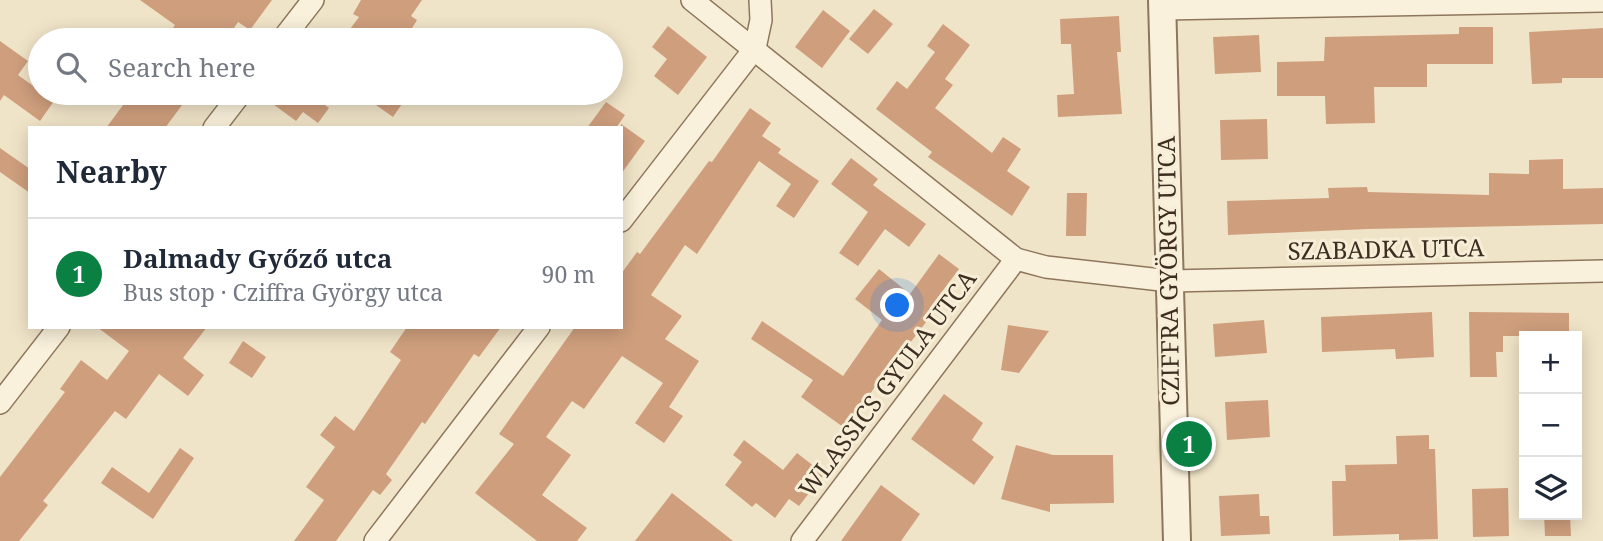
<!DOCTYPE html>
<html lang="en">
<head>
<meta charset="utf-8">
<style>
	:root { --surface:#fff; --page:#f6f6f7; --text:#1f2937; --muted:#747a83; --line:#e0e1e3; --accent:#0b8043 }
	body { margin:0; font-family:"Noto Serif",serif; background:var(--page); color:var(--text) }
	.controls { position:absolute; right:21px; bottom:21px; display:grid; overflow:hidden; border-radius:0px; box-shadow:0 4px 18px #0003 }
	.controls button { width:63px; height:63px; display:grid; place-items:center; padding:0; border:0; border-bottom:2px solid var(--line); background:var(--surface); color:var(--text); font:35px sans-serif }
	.you { position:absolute; left:898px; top:306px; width:24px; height:24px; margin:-18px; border:5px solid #fff; border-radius:50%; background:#1a73e8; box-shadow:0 0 0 10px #1a73e833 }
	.badge { display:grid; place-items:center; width:46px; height:46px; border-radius:50%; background:var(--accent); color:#fff; font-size:23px; font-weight:700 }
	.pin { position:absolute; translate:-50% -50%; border:4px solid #fff; box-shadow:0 2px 7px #0006 }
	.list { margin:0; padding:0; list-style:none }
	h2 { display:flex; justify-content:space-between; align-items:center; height:91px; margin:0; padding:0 28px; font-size:30px }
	h2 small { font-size:23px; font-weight:400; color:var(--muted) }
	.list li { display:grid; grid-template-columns:46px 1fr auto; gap:21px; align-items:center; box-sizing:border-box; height:112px; padding:0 28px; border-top:2px solid var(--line) }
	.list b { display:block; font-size:26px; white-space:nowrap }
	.list p { margin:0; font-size:23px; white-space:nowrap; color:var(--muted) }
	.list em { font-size:23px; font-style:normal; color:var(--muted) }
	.icon { flex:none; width:38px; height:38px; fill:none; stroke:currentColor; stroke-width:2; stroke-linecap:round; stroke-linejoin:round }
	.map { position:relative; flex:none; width:1603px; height:541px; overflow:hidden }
	.search { position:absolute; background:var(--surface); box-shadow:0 4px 18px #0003; left:28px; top:28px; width:595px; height:77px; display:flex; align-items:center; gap:18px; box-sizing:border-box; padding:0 24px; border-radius:38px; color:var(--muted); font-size:26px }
	.panel { position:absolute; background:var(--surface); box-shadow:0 4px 18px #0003; left:28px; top:126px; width:595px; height:203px; border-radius:0px }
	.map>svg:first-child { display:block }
</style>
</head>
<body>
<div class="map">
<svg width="1603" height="541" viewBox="0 0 1603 541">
	<rect width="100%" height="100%" fill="#f0e4c8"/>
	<g fill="#cf9f7d">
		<polygon points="140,0 272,0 250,30 238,22 226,40 164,40 175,25"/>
		<polygon points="361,0 422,0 411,16 417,20 405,40 342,40 359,17 353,14"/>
		<polygon points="874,9 893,24 868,54 849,39"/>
		<polygon points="823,10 850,31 822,68 795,47"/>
		<polygon points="1119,16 1121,52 1117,52 1122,114 1058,117 1057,95 1074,94 1071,44 1061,44 1060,19"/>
		<polygon points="943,24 970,45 945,79 953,85 935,108 992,153 1003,137 1021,149 1007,171 1030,187 1012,216 928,157 932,152 876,109 897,81 907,89 935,52 927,46"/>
		<polygon points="668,26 707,57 678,95 654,76 667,59 652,47"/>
		<polygon points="1459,27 1493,27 1493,64 1427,64 1427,87 1374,87 1375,123 1326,124 1325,96 1277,96 1277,62 1324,61 1325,37 1459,34"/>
		<polygon points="1603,28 1603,78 1562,78 1562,83 1532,84 1529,32"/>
		<polygon points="1259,35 1261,72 1215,74 1213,37"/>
		<polygon points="0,41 28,61 18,75 54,101 40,121 4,95 0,101"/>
		<polygon points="132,93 191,93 165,128 106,128"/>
		<polygon points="258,93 317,93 314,97 329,108 318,123 303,112 296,121"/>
		<polygon points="359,93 394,93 404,101 393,117"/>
		<polygon points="606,102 625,115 616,128 587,128"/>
		<polygon points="750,108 771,123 762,136 781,149 778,153 819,181 794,218 776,206 791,184 759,161 697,254 685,245 651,295 682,316 665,339 699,361 669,407 683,416 664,443 635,423 663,383 622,356 584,409 572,401 546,437 571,455 542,495 587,528 577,541 537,541 475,493 514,444 499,434 575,327 621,327 621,274 637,252 640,254 709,161 712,162"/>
		<polygon points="1267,119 1268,159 1221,160 1220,120"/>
		<polygon points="621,124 645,141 621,174"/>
		<polygon points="0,148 30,169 30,193 0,172"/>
		<polygon points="851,158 878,179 873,185 926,224 909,247 885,229 858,266 839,253 868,212 831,184"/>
		<polygon points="1563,159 1563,189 1603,188 1603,224 1368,229 1228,235 1227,201 1329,198 1328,188 1367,187 1368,192 1489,195 1489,173 1529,174 1529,160"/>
		<polygon points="1067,193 1087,193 1086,236 1066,236"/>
		<polygon points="939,254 959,269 929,309 933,313 910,343 907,340 846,429 801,397 813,380 751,339 762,321 843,376 882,320 855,299 879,269 910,294"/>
		<polygon points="1432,312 1434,357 1396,359 1395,349 1322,352 1321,317"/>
		<polygon points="1469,312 1569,313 1569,336 1503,336 1503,352 1496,352 1497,377 1470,377"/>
		<polygon points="1264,320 1267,353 1215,357 1213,324"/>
		<polygon points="1008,325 1049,331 1019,373 1001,370"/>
		<polygon points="97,327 207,327 183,358 204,375 188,396 159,374 126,419 115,411 43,501 48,505 19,541 0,541 0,477 65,392 60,389 81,360 107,380 129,351"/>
		<polygon points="407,327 501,327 479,357 474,354 425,424 422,422 386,474 392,480 380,495 373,490 336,541 294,541 324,500 306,487 335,447 320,435 335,416 354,431 401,360 390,352"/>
		<polygon points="243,341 266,357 252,378 229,363"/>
		<polygon points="944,394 983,423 972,440 994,457 974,485 911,439"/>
		<polygon points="1268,400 1270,437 1227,440 1225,402"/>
		<polygon points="1429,435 1429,449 1435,449 1438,539 1399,540 1399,534 1333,536 1332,481 1346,481 1345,465 1397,464 1396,436"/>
		<polygon points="744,440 783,470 797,453 824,474 799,506 789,499 775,518 756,503 752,507 725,485 742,462 733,455"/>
		<polygon points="1016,445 1053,455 1113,455 1114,503 1050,504 1050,512 1001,499"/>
		<polygon points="180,448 194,458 153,519 101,483 112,467 149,493"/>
		<polygon points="881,485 920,514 901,541 841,541"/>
		<polygon points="1508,488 1509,536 1473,537 1472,489"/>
		<polygon points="672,493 733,541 635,541"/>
		<polygon points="1259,494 1260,516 1269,516 1270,534 1221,536 1219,496"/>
		<polygon points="1544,515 1570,515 1571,536 1545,536"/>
	</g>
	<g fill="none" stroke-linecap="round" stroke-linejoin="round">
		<defs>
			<g id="minor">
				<polyline points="692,0 1016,259 1046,267 1170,281 1603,271"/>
				<polyline points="1163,9 1603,1"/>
				<polyline points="282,40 313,0"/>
				<polyline points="214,128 241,93"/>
				<polyline points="621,221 755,48 761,20 760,0"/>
				<polyline points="0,403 59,327"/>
				<polyline points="375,541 539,327"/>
				<polyline points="802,541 1016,259"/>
			</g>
			<polyline id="tertiary" points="1162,0 1177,541"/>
		</defs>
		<use href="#minor" stroke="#8d765c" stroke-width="24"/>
		<use href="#tertiary" stroke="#8d765c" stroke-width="30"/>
		<use href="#minor" stroke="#faf1dc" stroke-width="21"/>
		<use href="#tertiary" stroke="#faf1dc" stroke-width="26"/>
	</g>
	<g text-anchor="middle" stroke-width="6" stroke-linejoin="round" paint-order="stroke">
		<g font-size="24" fill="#3d2e20" stroke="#f7eed8">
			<text transform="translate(1386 250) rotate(-1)" y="8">SZABADKA UTCA</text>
			<text transform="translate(1169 271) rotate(-91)" y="8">CZIFFRA GYÖRGY UTCA</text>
			<text transform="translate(888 384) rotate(-53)" y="8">WLASSICS GYULA UTCA</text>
		</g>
	</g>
</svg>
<div class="controls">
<button>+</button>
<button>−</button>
<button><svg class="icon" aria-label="layers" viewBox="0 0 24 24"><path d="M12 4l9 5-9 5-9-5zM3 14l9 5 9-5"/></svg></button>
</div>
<div class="you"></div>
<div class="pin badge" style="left:1189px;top:444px">1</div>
<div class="search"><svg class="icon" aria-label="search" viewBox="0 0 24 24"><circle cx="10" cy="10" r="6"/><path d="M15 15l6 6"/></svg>Search here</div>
<section class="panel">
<h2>Nearby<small></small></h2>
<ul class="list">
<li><span class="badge">1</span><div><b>Dalmady Győző utca</b><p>Bus stop · Cziffra György utca</p></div><em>90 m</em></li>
</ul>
</section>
</div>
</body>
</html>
